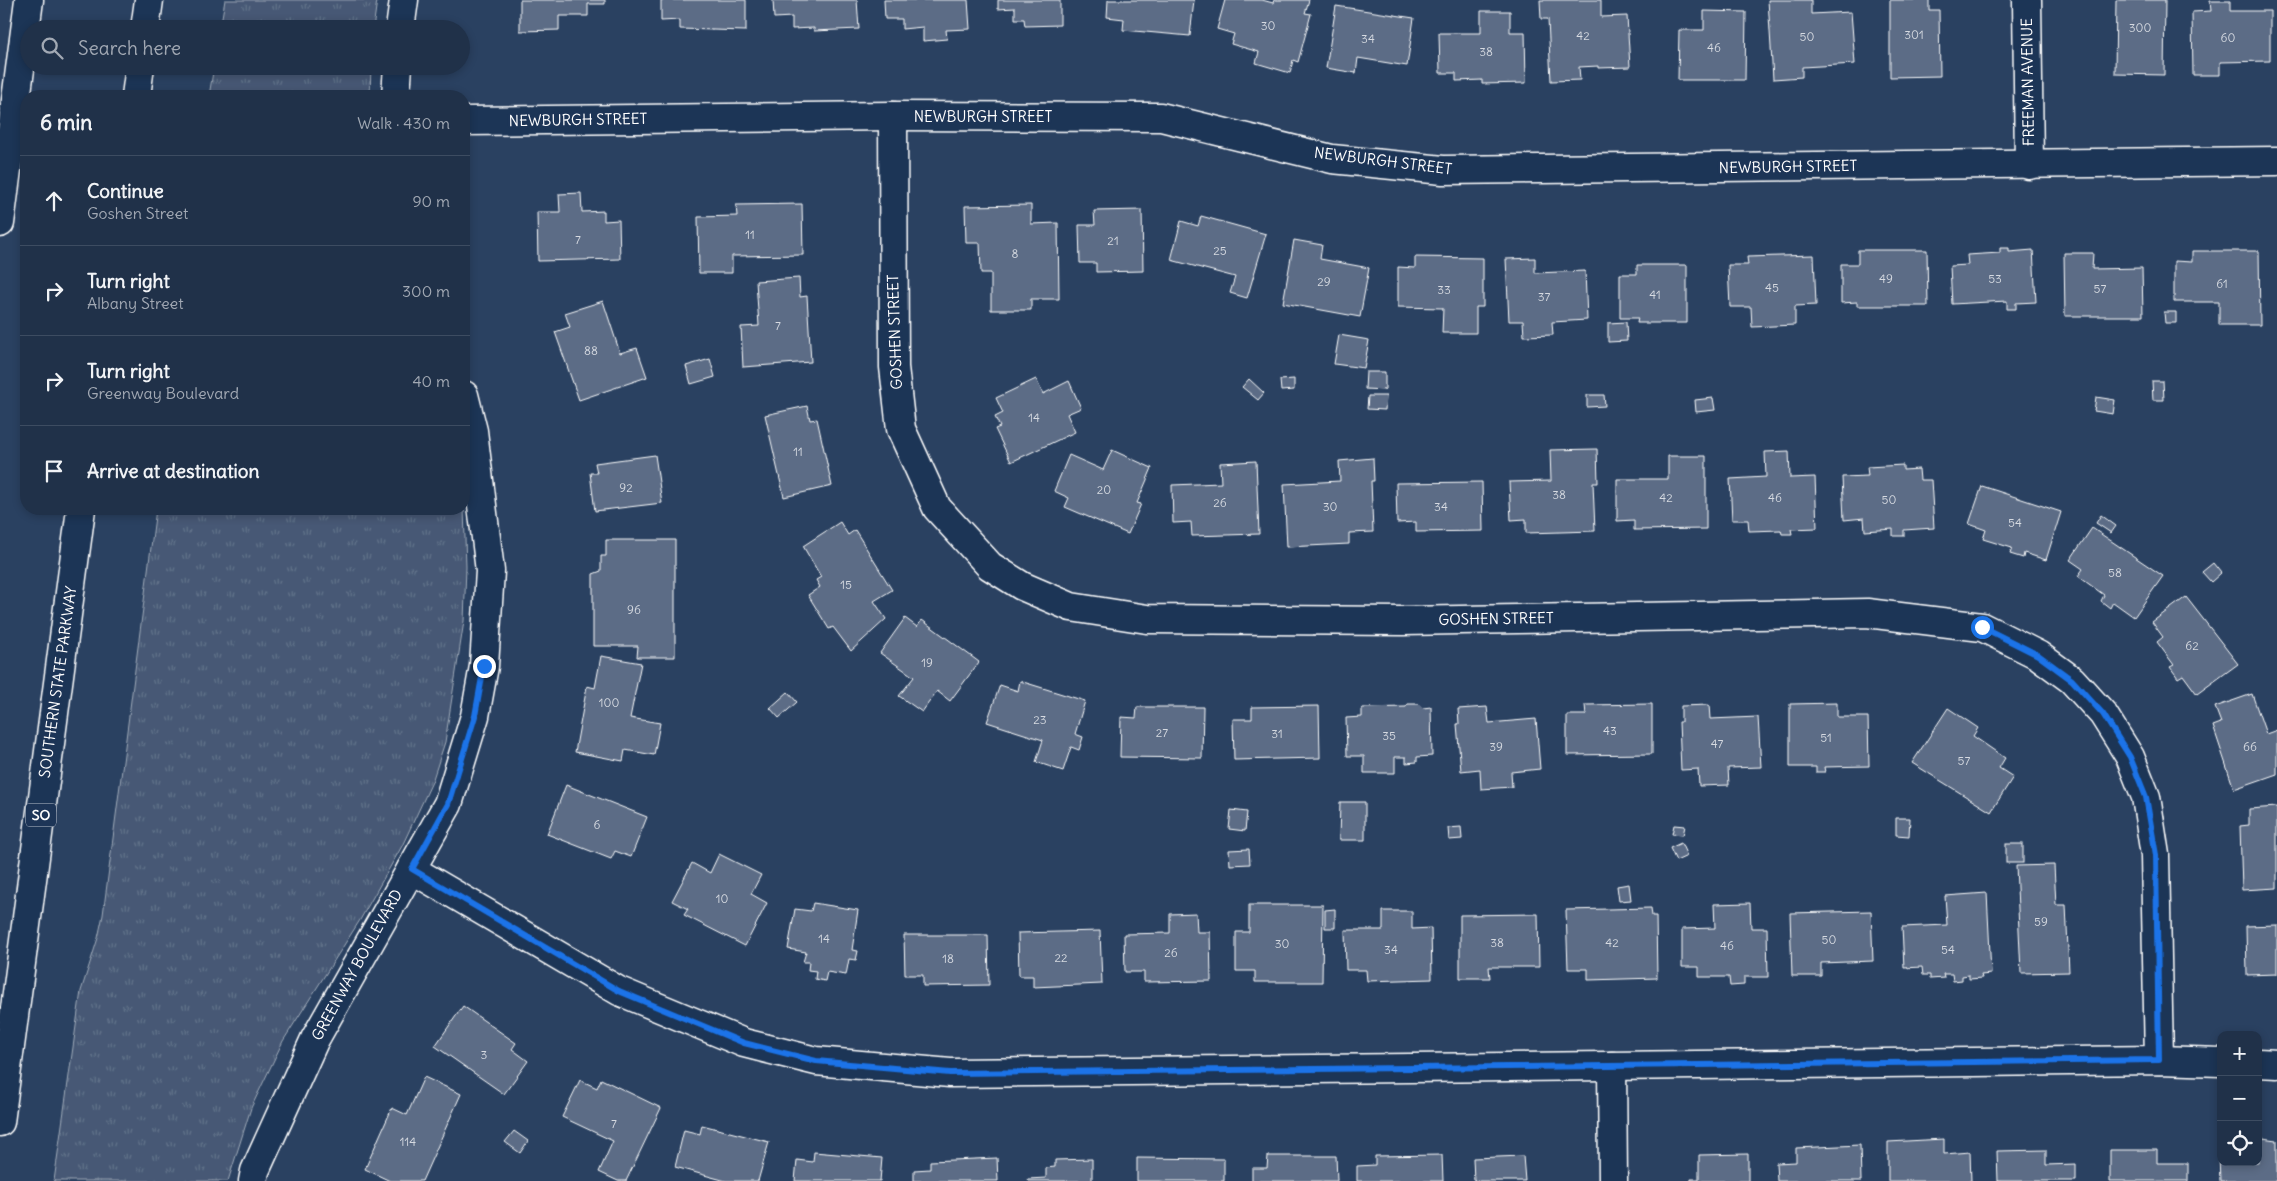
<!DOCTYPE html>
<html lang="en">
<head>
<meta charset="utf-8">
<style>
	:root { --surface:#203149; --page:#283950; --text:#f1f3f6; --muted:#a2a9b4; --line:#3d4c61 }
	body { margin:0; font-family:Delius,sans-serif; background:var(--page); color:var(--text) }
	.controls { position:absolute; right:15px; bottom:15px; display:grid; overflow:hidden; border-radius:10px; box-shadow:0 2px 8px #0003 }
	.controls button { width:45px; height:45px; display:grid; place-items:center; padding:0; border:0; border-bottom:1px solid var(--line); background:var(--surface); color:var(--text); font:25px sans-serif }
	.stop { position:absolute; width:15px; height:15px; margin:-11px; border:4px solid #1a73e8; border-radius:50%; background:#fff }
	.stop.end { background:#1a73e8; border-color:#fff; box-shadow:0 1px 5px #0008 }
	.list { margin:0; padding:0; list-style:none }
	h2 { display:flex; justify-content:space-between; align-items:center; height:65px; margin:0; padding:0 20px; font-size:21px }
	h2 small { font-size:16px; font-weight:400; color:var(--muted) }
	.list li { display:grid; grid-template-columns:32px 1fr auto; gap:15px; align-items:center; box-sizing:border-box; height:90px; padding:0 20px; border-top:1px solid var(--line) }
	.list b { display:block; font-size:19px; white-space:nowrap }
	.list p { margin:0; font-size:16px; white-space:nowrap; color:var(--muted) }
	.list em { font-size:16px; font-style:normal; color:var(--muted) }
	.icon { flex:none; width:28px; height:28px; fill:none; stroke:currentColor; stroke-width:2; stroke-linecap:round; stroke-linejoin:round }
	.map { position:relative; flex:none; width:2277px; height:1181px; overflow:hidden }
	.search { position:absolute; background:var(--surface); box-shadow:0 2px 8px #0003; left:20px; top:20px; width:450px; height:55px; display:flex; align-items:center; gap:12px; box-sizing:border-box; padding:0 18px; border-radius:28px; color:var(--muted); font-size:19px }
	.panel { position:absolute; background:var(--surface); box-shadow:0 2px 8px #0003; left:20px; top:90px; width:450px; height:425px; border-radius:20px }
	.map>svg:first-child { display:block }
</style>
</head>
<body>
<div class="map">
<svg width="2277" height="1181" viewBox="0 0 2277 1181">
	<defs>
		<pattern id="grass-tufts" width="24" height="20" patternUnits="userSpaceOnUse" patternTransform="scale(1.25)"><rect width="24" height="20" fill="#465975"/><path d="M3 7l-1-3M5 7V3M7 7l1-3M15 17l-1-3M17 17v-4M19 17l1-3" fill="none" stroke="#62728a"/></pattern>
	</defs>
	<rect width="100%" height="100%" fill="#2a4161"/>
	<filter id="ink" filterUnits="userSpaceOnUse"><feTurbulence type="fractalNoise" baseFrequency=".02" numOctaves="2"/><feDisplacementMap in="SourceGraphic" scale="10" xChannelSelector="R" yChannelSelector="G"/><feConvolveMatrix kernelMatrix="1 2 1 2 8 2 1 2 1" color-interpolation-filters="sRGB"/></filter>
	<g filter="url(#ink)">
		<g fill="url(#grass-tufts)" stroke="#a2acba">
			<polygon points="225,0 377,0 373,29 220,29"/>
			<polygon points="214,66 371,66 370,96 209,96"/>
			<polygon points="156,509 464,509 466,567 464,621 445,742 432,782 402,846 360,920 283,1041 251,1108 228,1181 54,1181 81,991 98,938 103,915"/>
		</g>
		<g fill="#5b6c86" stroke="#fff">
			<polygon points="520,0 605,0 605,4 588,4 588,16 559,16 559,30 520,31"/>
			<polygon points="661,0 746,0 746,31 680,29 680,20 661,21"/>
			<polygon points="773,0 857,0 859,29 814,31 814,28 792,29 792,17 774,18"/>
			<polygon points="884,0 968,0 970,29 946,30 947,39 923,41 923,27 902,29 902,19 885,19"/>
			<polygon points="998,0 1060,0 1060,25 1025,26 1024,19 1015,19 1015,8 998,9"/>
			<polygon points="1108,0 1194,0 1190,36 1123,30 1124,19 1107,17"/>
			<polygon points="1225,0 1262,0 1273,3 1274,0 1309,0 1305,13 1311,14 1298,62 1293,60 1290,73 1256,63 1259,52 1231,44 1234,34 1217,29"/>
			<polygon points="1540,0 1601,0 1601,17 1627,16 1630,67 1598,68 1598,66 1579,67 1580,80 1551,81 1548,19 1541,19"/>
			<polygon points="1768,0 1811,0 1811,14 1851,12 1855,64 1802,67 1802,77 1773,79"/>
			<polygon points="1890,0 1929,0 1929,10 1939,10 1940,76 1890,77"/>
			<polygon points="2116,0 2165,0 2164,75 2115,74"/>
			<polygon points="2210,1 2230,1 2230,11 2270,11 2270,61 2220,62 2220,75 2193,75 2192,12 2211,11"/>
			<polygon points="1336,6 1414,18 1407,66 1358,58 1356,73 1326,68"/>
			<polygon points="1481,11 1510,11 1510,32 1525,32 1526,83 1482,84 1482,80 1456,81 1456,73 1440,73 1439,33 1481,33"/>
			<polygon points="1704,11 1746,12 1745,80 1678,80 1679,30 1704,30"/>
			<polygon points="581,193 582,212 604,211 604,221 619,220 620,259 538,261 537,212 560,212 559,194"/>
			<polygon points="802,204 803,255 732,256 732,273 699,273 698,217 737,216 736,205"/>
			<polygon points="1031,205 1031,224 1058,223 1059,299 1031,299 1031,310 991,310 991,273 981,273 980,243 966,243 965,206"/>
			<polygon points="1142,210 1143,271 1096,272 1096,263 1080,263 1079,225 1095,225 1094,211"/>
			<polygon points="1201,216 1266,234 1247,298 1230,293 1235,277 1171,260 1181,221 1198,226"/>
			<polygon points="1294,240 1322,245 1320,259 1369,268 1360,317 1283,303"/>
			<polygon points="2000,248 2009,248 2009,252 2033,250 2036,302 2016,303 2016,309 2007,309 2007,301 1952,304 1950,266 1968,265 1967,255 2000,253"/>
			<polygon points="1858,250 1927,250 1928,306 1857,306 1857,302 1841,303 1841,264 1858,264"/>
			<polygon points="2192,251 2259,251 2260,325 2219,325 2219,302 2174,302 2174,261 2192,262"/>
			<polygon points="2064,253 2093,253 2092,269 2142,268 2143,316 2065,316"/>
			<polygon points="1814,255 1816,305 1795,306 1795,325 1752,327 1751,307 1730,307 1728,265 1748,265 1747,257"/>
			<polygon points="1415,257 1483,258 1483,307 1476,307 1476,333 1442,333 1443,308 1398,307 1398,267 1415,268"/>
			<polygon points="1535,258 1535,273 1585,271 1587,320 1552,322 1553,335 1524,336 1523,321 1509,321 1506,259"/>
			<polygon points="1637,265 1687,265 1687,323 1637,323 1638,318 1620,318 1620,274 1637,274"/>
			<polygon points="799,278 800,297 807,296 811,362 743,367 741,327 759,326 756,281"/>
			<polygon points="603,301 620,353 637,348 647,377 579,400 555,332 570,327 565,313"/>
			<polygon points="2164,312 2176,312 2176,323 2165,323"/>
			<polygon points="1626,322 1627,341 1608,342 1608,323"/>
			<polygon points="1339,335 1369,340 1364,368 1334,364"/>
			<polygon points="710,359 715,377 691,384 686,366"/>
			<polygon points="1366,372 1385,372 1385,390 1365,389"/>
			<polygon points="1036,379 1043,394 1069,381 1081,408 1067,414 1075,432 1011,462 995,429 1000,427 995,417 1003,413 996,398"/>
			<polygon points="1249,379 1264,393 1258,400 1242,387"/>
			<polygon points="1294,379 1294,390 1281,391 1280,380"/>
			<polygon points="2152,381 2163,381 2164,400 2153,400"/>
			<polygon points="1587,395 1604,395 1605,406 1587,407"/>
			<polygon points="1368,396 1386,396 1385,410 1367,409"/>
			<polygon points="2096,397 2115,400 2113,414 2094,411"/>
			<polygon points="1713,398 1715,410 1696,412 1695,400"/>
			<polygon points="807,406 810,420 817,419 832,486 784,497 765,415"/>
			<polygon points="1597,449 1598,483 1593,483 1595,531 1526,533 1526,519 1511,520 1509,482 1551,481 1550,450"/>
			<polygon points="1112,450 1152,468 1137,503 1141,504 1128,534 1065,507 1069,498 1054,491 1069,455 1103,470"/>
			<polygon points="1789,451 1790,478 1815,477 1817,528 1791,529 1792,534 1782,534 1781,530 1749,531 1748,520 1732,520 1730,479 1766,477 1765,452"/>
			<polygon points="655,455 662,503 595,511 590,473 597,473 595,463"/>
			<polygon points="1668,456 1706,456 1706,529 1634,530 1634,520 1617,521 1617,479 1668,479"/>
			<polygon points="1373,458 1374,481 1371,481 1373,532 1349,533 1349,544 1287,547 1284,484 1340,481 1339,461"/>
			<polygon points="1256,461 1259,534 1192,536 1191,522 1173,523 1172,485 1221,483 1220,463"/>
			<polygon points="1903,465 1903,470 1919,469 1920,480 1931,480 1934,528 1904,530 1904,536 1893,536 1893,529 1865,531 1864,518 1844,520 1842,477 1868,476 1867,467"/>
			<polygon points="1482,482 1483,531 1416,532 1416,522 1397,523 1396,483"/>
			<polygon points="1982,486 2061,512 2046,560 2024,553 2023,558 2010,554 2012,548 1983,539 1986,530 1969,524"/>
			<polygon points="2101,515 2116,526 2111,533 2096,523"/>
			<polygon points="840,522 848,535 855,530 892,590 874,601 886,619 851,651 833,627 829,629 808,595 820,587 816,580 821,577 803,546"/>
			<polygon points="2092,528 2163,576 2134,617 2113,602 2110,608 2101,601 2104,595 2078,576 2083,569 2070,560"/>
			<polygon points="606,540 675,540 675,657 637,657 638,646 593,646 593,574 601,571 601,556 606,556"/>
			<polygon points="2213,563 2221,573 2211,582 2202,572"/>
			<polygon points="2186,597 2238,664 2197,694 2183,675 2178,678 2170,667 2174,665 2157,642 2163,637 2152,622"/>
			<polygon points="905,618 917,627 922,620 979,662 950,701 937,691 922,712 899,696 914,677 880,653"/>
			<polygon points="601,656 641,663 630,718 660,723 654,755 625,750 623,761 575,752 587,686 595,688"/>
			<polygon points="1020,681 1085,701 1075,734 1083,737 1079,750 1071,747 1063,771 1036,762 1043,740 987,722 1000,685 1018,691"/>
			<polygon points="788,692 797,702 779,718 770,708"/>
			<polygon points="2252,694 2266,734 2277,730 2277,774 2234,789 2213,726 2221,723 2215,707"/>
			<polygon points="1837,703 1837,717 1868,717 1869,766 1824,767 1825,772 1816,772 1816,767 1790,767 1790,704"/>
			<polygon points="1408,704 1419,704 1423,708 1431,707 1432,756 1417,757 1417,762 1406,763 1406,757 1395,757 1395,773 1364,773 1364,756 1347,756 1346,718 1362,717 1362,708 1406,707"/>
			<polygon points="1652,704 1652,754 1567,755 1567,715 1586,715 1585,705"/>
			<polygon points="1709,705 1710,719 1758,717 1761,767 1728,768 1729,785 1699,786 1698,769 1681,770 1679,722 1681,722 1681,706"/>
			<polygon points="1319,706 1320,758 1234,760 1233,719 1252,719 1252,707"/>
			<polygon points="1137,707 1203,707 1202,758 1120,757 1121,717 1136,718"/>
			<polygon points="1487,707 1489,723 1536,719 1540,769 1511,772 1512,787 1481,789 1480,769 1461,771 1457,724 1459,724 1458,709"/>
			<polygon points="1948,708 1978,728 1973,736 2005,758 1999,768 2013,777 1991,812 1912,763"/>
			<polygon points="566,785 647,817 631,857 615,851 611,859 547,834"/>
			<polygon points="1340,802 1365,802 1365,840 1339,840"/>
			<polygon points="2277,807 2277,888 2242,890 2240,826 2249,825 2249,809"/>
			<polygon points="1231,810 1247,812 1245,831 1229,829"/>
			<polygon points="1896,818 1910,818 1909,836 1896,835"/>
			<polygon points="1674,825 1685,826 1683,835 1672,834"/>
			<polygon points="1461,827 1462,839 1449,840 1448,828"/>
			<polygon points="1681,843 1687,856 1676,861 1670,848"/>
			<rect x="2006" y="844" width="17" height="19"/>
			<polygon points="1249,849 1250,864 1230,865 1229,850"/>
			<polygon points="719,854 761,875 751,894 767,903 745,946 684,915 688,909 672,901 692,863 710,873"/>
			<polygon points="2054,865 2056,905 2066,905 2069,972 2021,973 2016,866"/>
			<polygon points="1629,884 1631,900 1619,901 1617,886"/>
			<polygon points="1987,893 1991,974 1981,975 1982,978 1969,979 1969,975 1962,976 1962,980 1953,981 1952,974 1943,974 1944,978 1930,979 1930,975 1923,975 1922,967 1904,968 1902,927 1947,925 1945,896"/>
			<polygon points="813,903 858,910 852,950 858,951 856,960 849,959 846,975 827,972 825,981 815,979 816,971 808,970 809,962 803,962 806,952 788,949 795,909 811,911"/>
			<polygon points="1750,903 1751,928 1767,928 1768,977 1744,977 1744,985 1730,986 1729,977 1699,977 1699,967 1682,967 1682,929 1715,928 1714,904"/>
			<polygon points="1249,905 1323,905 1322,982 1255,982 1255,971 1236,971 1236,932 1249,932"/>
			<polygon points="1651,908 1652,916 1656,916 1657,978 1588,980 1588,969 1568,969 1566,910"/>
			<polygon points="1335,909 1335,928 1325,928 1325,910"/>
			<polygon points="1383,911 1412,911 1412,929 1431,928 1432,979 1367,981 1366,970 1346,970 1345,930 1383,930"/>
			<polygon points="1871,911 1873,961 1821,963 1821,976 1792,976 1790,913"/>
			<polygon points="1196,913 1197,932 1210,932 1211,981 1144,982 1144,972 1125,972 1124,934 1170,933 1170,914"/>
			<polygon points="1538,914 1539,967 1489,967 1490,978 1460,978 1460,915"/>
			<polygon points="2277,925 2277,974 2247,975 2246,926"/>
			<polygon points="1100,931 1102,984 1033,987 1033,976 1019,976 1018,933"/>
			<polygon points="904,935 988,935 989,985 923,986 923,975 905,975"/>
			<polygon points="463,1006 516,1043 512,1049 528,1061 504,1094 435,1046"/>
			<polygon points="424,1077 461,1094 422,1181 390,1181 365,1169 392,1108 407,1115"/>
			<polygon points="601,1079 661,1108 626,1181 618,1181 599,1172 613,1141 562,1117 580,1080 597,1088"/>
			<polygon points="702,1125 769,1142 758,1181 726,1181 675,1167 684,1130 700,1134"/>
			<polygon points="514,1131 528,1141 520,1153 505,1142"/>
			<polygon points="2263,1138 2277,1140 2277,1181 2220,1181 2219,1156 2221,1156 2221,1162 2258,1162 2258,1147 2261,1147"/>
			<polygon points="1944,1139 1944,1154 1970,1152 1971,1181 1888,1181 1888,1142"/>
			<polygon points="1860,1145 1861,1181 1777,1181 1776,1163 1796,1162 1796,1148"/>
			<polygon points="2046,1150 2046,1165 2076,1164 2076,1181 1998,1181 1997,1151"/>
			<polygon points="2110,1150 2157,1150 2157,1163 2188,1163 2188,1181 2110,1181"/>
			<polygon points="814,1152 882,1158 880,1181 795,1181 797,1160 813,1162"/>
			<polygon points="1748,1154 1748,1181 1691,1181 1691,1179 1699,1179 1699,1155"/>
			<polygon points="1442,1155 1443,1181 1357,1181 1357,1166 1375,1165 1375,1156"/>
			<polygon points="1268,1156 1336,1156 1337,1181 1252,1181 1252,1168 1267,1168"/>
			<polygon points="1523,1156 1525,1181 1474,1181 1473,1158"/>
			<polygon points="997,1158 998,1181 914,1181 914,1170 930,1169 930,1161"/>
			<polygon points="1137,1158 1224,1159 1224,1181 1137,1181"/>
			<polygon points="1092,1159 1092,1181 1029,1181 1028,1179 1046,1178 1046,1168 1055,1167 1055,1160"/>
		</g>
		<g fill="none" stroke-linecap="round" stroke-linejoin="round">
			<defs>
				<g id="minor">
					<polyline points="2027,0 2029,165"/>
					<polyline points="400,29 404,0"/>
					<polyline points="396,96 398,66"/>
					<polyline points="893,116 894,367 901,429 937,508 990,566 1022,586 1071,607 1147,619 1403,621 1867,613 1982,627 2038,655 2072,680 2103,714 2130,757 2146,797 2155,855 2159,1060"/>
					<polyline points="464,121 893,116 1161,117 1332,159 1443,170 2277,161"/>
					<polyline points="411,869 619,991 744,1043 816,1061 950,1073 2159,1060 2221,1062"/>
					<polyline points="2258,1063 2277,1064"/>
					<polyline points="1612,1066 1613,1181"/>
					<polyline points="253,1181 255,1171 315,1039 448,804 475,716 484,666 490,571 473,431 464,395"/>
				</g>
				<g id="motorway">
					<polyline points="145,29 149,0"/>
					<polyline points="136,96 140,66"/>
					<polyline points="0,223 29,0"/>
					<polyline points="0,1122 81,509"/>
				</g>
			</defs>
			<use href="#minor" stroke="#fff" stroke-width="31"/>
			<use href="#motorway" stroke="#fff" stroke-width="31"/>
			<use href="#minor" stroke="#1d3557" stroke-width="28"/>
			<use href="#motorway" stroke="#1d3557" stroke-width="28"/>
		</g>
	</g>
	<g fill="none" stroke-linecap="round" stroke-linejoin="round" filter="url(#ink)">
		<polyline stroke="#1a73e8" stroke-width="6" points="484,666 475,716 448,804 412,869 619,991 744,1043 816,1061 950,1073 2159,1060 2156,855 2146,797 2130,757 2103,714 2072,680 2038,655 1982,627"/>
	</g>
	<g text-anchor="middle" stroke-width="4.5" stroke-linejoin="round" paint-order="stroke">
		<g font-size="12" fill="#d6dae1">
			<text x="1268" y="30">30</text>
			<text x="2140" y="32">300</text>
			<text x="1914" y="39">301</text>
			<text x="1583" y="40">42</text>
			<text x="1807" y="41">50</text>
			<text x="2228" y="42">60</text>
			<text x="1368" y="43">34</text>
			<text x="1714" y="52">46</text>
			<text x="1486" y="56">38</text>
			<text x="750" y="239">11</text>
			<text x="578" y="244">7</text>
			<text x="1113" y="245">21</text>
			<text x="1220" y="255">25</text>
			<text x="1015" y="258">8</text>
			<text x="1886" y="283">49</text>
			<text x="1995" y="283">53</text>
			<text x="1324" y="286">29</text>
			<text x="2222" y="288">61</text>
			<text x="1772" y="292">45</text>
			<text x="2100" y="293">57</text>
			<text x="1444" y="294">33</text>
			<text x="1655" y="299">41</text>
			<text x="1544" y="301">37</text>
			<text x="778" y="330">7</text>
			<text x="591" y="355">88</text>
			<text x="1034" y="422">14</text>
			<text x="798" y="456">11</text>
			<text x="626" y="492">92</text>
			<text x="1104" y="494">20</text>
			<text x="1559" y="499">38</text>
			<text x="1666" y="502">42</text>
			<text x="1775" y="502">46</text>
			<text x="1889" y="504">50</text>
			<text x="1220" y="507">26</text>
			<text x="1330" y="511">30</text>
			<text x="1441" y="511">34</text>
			<text x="2015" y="527">54</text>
			<text x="2115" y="577">58</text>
			<text x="846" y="589">15</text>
			<text x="634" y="614">96</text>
			<text x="2192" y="650">62</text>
			<text x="927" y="667">19</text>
			<text x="609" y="707">100</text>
			<text x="1040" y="724">23</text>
			<text x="1610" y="735">43</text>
			<text x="1162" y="737">27</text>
			<text x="1277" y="738">31</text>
			<text x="1389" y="740">35</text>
			<text x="1826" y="742">51</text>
			<text x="1717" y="748">47</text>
			<text x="1496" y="751">39</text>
			<text x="2250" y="751">66</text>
			<text x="1964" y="765">57</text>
			<text x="597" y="829">6</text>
			<text x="722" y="903">10</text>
			<text x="2041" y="926">59</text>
			<text x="824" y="943">14</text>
			<text x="1829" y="944">50</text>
			<text x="1497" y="947">38</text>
			<text x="1612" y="947">42</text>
			<text x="1282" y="948">30</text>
			<text x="1727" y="950">46</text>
			<text x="1391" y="954">34</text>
			<text x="1948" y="954">54</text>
			<text x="1171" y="957">26</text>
			<text x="1061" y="962">22</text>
			<text x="948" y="963">18</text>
			<text x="484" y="1059">3</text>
			<text x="614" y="1128">7</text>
			<text x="408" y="1146">114</text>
		</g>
		<rect fill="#1d3557" stroke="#bbc2cd" stroke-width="1" x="26" y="803.5" width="30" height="23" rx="4"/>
		<g font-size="14" font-weight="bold" fill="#fff">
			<text x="41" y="820">SO</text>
		</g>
		<g font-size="15" fill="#fff" stroke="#1d3557">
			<text transform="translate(2028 82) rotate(-91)" y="5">FREEMAN AVENUE</text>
			<text x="983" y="122">NEWBURGH STREET</text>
			<text transform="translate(578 120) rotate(-1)" y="5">NEWBURGH STREET</text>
			<text transform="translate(1383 161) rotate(7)" y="5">NEWBURGH STREET</text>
			<text transform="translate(1788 167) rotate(-1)" y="5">NEWBURGH STREET</text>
			<text transform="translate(895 332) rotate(-92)" y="5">GOSHEN STREET</text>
			<text transform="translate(1496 619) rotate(-1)" y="5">GOSHEN STREET</text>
			<text transform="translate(58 682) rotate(-82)" y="5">SOUTHERN STATE PARKWAY</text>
			<text transform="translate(357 965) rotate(-61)" y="5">GREENWAY BOULEVARD</text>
		</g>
	</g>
</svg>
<div class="controls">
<button>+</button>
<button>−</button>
<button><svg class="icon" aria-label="locate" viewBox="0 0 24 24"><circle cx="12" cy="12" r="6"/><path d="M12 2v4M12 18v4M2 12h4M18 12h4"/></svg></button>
</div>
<div class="stop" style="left:1982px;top:627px"></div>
<div class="stop end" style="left:484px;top:666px"></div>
<div class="search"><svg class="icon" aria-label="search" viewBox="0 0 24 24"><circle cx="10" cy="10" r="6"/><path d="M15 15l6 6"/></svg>Search here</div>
<section class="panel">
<h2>6 min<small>Walk · 430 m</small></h2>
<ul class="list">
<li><svg class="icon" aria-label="ahead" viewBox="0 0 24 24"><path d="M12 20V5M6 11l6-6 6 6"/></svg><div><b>Continue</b><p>Goshen Street</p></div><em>90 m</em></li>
<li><svg class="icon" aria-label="right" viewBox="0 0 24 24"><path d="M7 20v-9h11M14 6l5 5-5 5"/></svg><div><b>Turn right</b><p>Albany Street</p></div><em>300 m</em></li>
<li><svg class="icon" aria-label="right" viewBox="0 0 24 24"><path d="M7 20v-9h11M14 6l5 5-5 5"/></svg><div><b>Turn right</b><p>Greenway Boulevard</p></div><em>40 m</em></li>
<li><svg class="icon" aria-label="arrive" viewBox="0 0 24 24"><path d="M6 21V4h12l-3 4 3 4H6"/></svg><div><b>Arrive at destination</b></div></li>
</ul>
</section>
</div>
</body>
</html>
